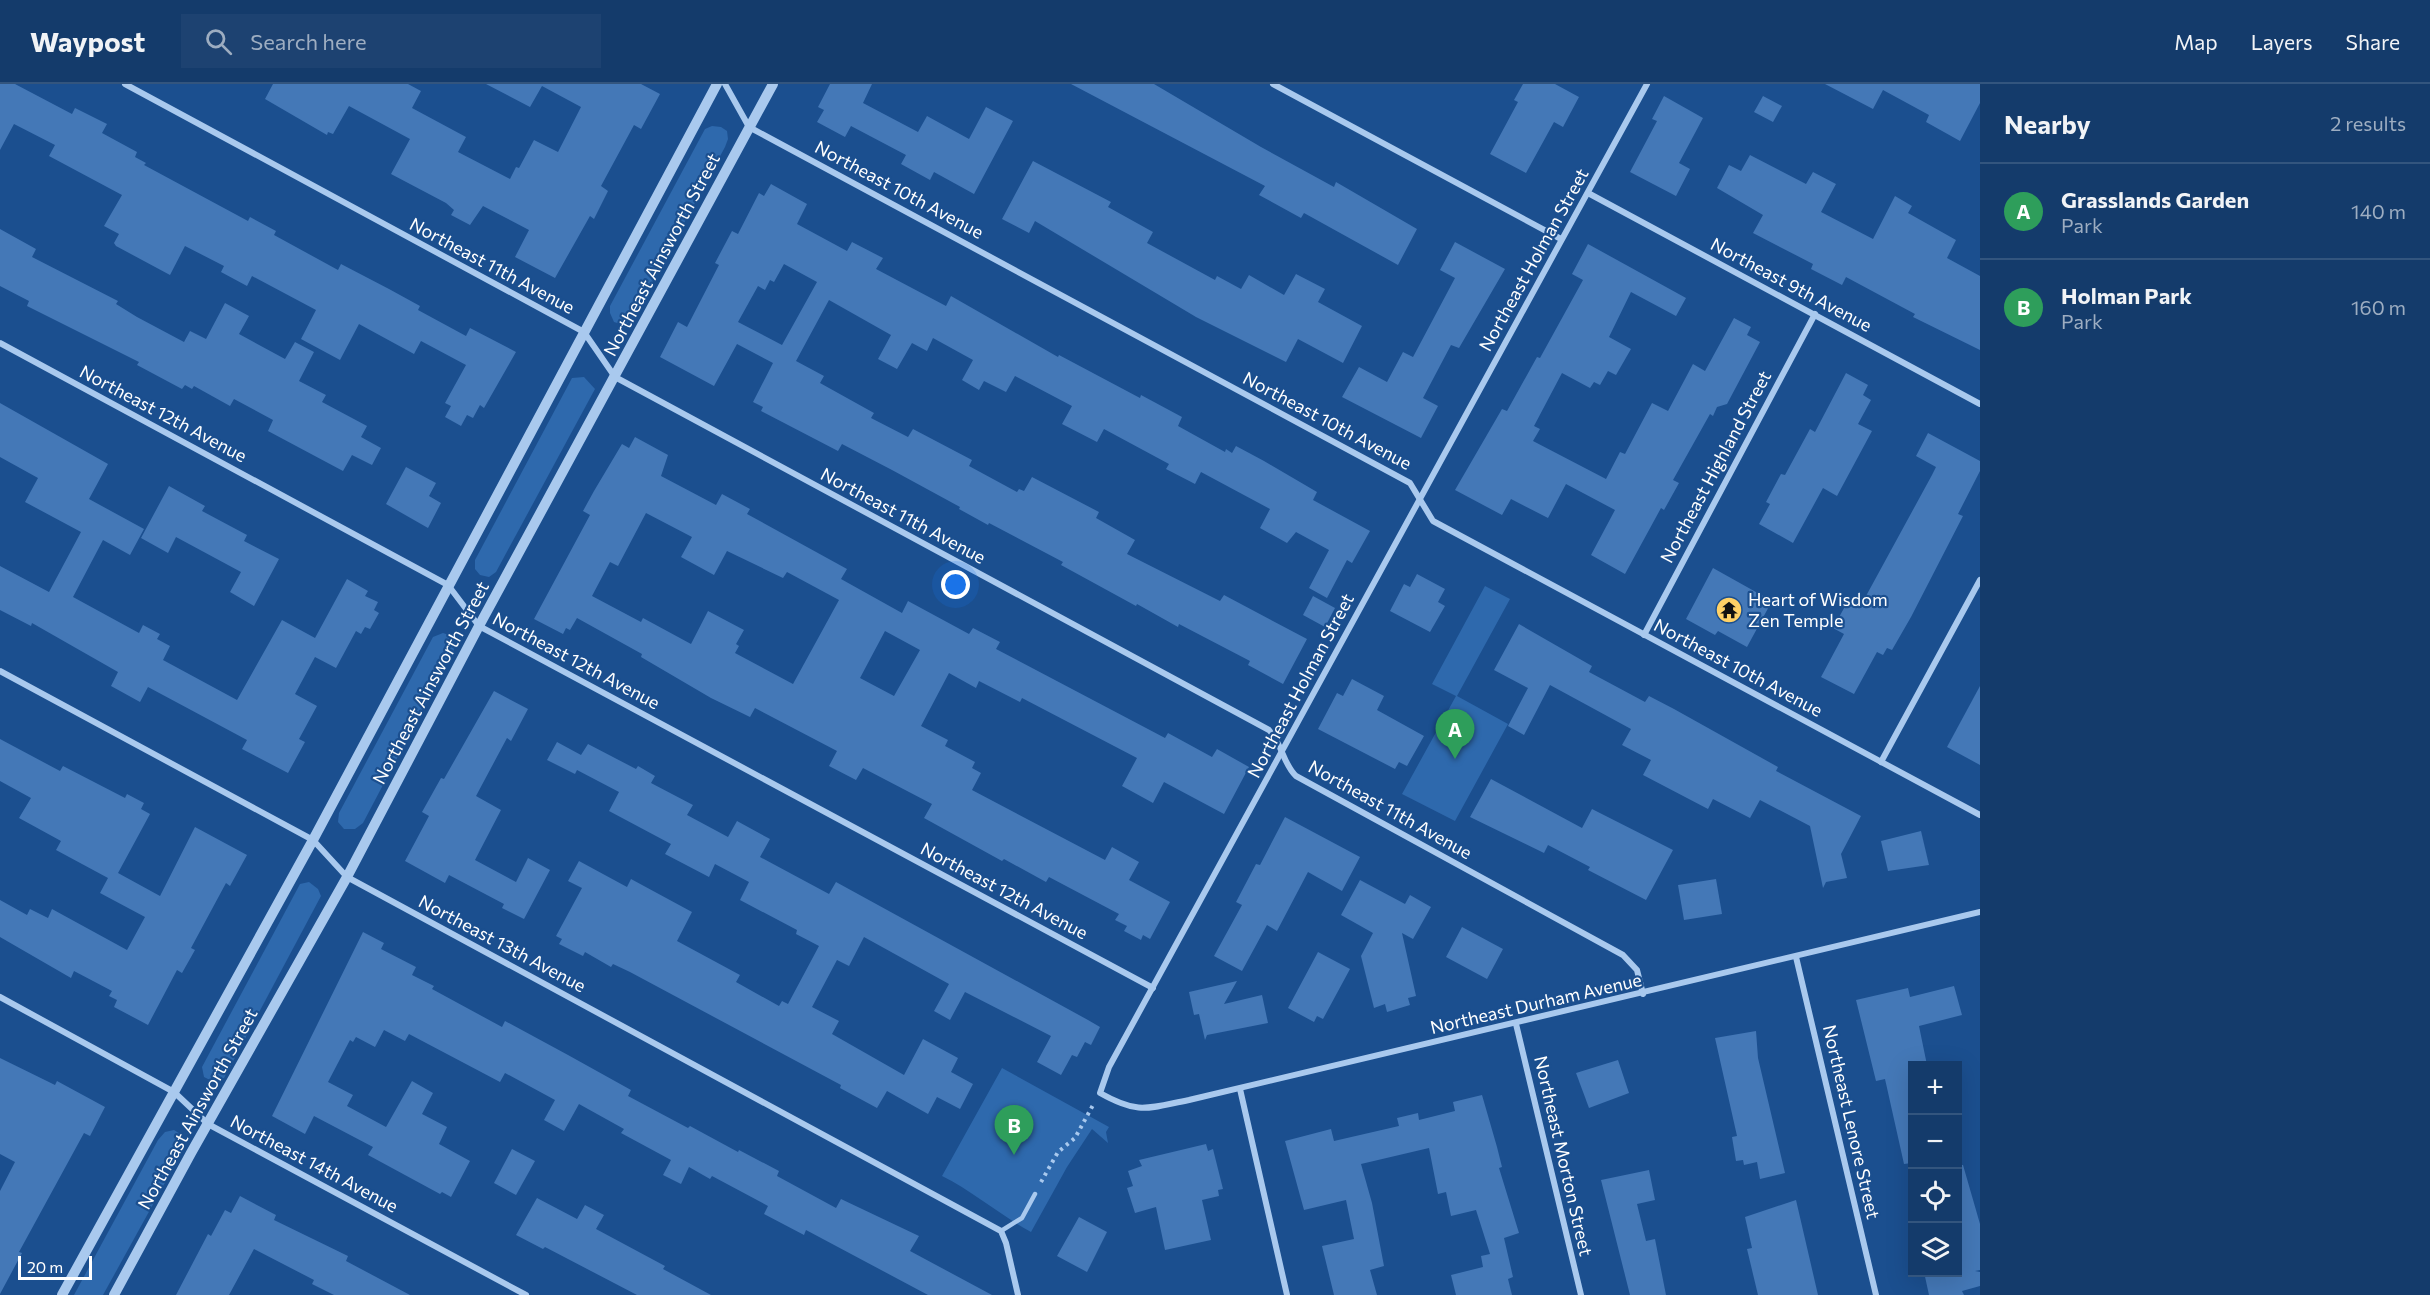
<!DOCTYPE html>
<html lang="en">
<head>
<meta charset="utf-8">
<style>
	:root { --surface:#143b6b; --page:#1d4271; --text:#f1f3f6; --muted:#9dadc1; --line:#33557e; --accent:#e797bd }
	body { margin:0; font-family:Commissioner,sans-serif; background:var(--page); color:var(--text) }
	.controls { position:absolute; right:18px; bottom:18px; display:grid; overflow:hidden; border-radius:0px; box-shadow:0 6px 24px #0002 }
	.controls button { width:54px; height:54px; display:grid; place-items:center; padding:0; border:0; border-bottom:2px solid var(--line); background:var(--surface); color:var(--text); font:30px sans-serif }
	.scale { position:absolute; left:18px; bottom:15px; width:74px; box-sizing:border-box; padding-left:6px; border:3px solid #fff; border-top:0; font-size:16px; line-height:21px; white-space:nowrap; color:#fff; -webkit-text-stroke:4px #1b4f8f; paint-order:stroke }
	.you { position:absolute; left:956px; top:501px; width:21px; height:21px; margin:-15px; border:4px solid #fff; border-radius:50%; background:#1a73e8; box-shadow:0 0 0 9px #1a73e833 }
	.badge { display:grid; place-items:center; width:39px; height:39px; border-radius:50%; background:var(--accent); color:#fff; font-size:20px; font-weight:700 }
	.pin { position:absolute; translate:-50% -50px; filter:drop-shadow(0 2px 3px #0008) }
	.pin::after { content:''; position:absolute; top:32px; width:21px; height:18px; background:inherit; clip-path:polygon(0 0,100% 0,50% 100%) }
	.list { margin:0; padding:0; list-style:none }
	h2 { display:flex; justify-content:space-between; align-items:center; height:78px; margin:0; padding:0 24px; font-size:26px }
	h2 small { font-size:20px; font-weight:400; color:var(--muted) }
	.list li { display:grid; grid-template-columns:39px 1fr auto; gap:18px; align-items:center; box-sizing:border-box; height:96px; padding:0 24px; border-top:2px solid var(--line) }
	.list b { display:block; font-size:22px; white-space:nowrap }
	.list p { margin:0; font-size:20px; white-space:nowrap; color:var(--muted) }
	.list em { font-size:20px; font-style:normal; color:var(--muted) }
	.icon { flex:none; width:33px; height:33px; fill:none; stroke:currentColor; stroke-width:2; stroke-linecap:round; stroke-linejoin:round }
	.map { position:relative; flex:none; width:1980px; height:1211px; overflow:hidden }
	header { display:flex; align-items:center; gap:36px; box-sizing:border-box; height:84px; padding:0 30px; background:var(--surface); border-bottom:2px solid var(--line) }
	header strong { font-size:28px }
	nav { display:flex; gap:33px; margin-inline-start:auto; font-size:21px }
	.search { width:420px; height:54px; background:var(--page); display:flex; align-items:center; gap:15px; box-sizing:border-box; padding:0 21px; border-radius:0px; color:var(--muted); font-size:22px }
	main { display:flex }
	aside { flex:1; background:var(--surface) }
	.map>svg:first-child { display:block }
</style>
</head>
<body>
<header>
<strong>Waypost</strong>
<div class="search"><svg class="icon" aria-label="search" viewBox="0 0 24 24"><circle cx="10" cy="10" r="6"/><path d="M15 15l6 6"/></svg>Search here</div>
<nav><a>Map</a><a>Layers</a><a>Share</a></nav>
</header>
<main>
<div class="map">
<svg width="1980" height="1211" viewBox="0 0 1980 1211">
	<rect width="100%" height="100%" fill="#1b4f8f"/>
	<g fill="#2e69ad">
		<polygon points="712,42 721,43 727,47 728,55 725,63 632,236 624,241 614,238 610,229 610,222 705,45"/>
		<polygon points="584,293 595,305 496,488 489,493 480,491 475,485 475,476 572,294"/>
		<polygon points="1485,502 1510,515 1457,612 1508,640 1455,737 1402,710 1456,612 1432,600"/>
		<polygon points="443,549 452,552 454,566 363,739 355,745 344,745 338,738 339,729 433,553"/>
		<polygon points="309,798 318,805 321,812 224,994 214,998 204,993 202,983 300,800"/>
		<path d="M1002,984L1109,1043L1106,1048L1108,1059L1092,1045L1067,1083L1031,1148C1000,1131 974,1108 942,1092Z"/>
		<polygon points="174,1046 182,1051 183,1066 103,1211 74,1211 158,1056 165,1048"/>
	</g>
	<g fill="#4478b7" fill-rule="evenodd">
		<polygon points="0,0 15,0 72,30 75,24 107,40 102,49 137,68 135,73 146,79 144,81 248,137 250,133 276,147 274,151 338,186 341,180 389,205 420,222 418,226 466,252 470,244 516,268 484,324 480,321 473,334 467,331 461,342 445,333 451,322 445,319 466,281 421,257 414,270 359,240 340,276 301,255 316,226 252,192 247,202 221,188 224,182 185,162 170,191 116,162 114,159 119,150 104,142 122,111 49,72 55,61 14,40 0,66"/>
		<polygon points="273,0 408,0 421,7 412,24 466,53 458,68 510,95 516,83 519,84 534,56 558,68 581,23 542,2 530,23 486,0 641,0 660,10 641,45 634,41 601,102 608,107 594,135 590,132 555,194 515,173 529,146 483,122 470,141 451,131 454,126 446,119 391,90 410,55 349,22 333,50 328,48 327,51 265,15"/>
		<polygon points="830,0 872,0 863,19 918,48 927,32 969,55 986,23 1013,37 974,110 934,88 930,96 901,80 906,71 851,42 845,53 817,38 824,26 818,23"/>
		<polygon points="1071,0 1154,0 1261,63 1334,103 1336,98 1417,145 1398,181 1304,129 1301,134 1259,111 1265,102"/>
		<polygon points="1523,0 1555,0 1579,13 1563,43 1554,38 1526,89 1490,70 1518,18 1514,16"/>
		<polygon points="1825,0 1980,0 1980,19 1960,57 1926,38 1929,31 1883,6 1873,25"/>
		<polygon points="1664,12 1703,34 1679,79 1690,85 1676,112 1630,88 1657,37 1652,35"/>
		<polygon points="1763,12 1782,22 1773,38 1754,28"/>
		<polygon points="1750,71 1806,100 1813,88 1836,100 1821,128 1873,155 1895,112 1912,122 1908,129 1956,156 1947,174 1980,192 1980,266 1913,233 1915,230 1846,193 1842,201 1811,185 1813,180 1753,149 1763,131 1717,104 1729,81 1741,87"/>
		<polygon points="1033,77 1111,118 1108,123 1153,148 1147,159 1215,196 1217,192 1241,205 1249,191 1284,211 1296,190 1325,205 1318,218 1362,242 1343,279 1298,255 1286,278 1196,233 1035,137 1029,149 1002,135"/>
		<path d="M771,100L807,120L797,140L847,167L852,158L883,174L876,185L946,222L951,212L1058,273L1059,271L1140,314L1141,311L1182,333L1178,342L1225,368L1226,365L1232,369L1236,362L1264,377L1317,408L1313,416L1370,447L1352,479L1347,476L1327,514L1309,504L1329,466L1296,448L1287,459L1260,444L1270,425L1201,388L1195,400L1166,385L1169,380L1104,345L1097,358L1062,340L1072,322L1015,292L1006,308L984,297L979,306L962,296L973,276L933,254L927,267L912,259L897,285L878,275L891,251L829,216L796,277L824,292L820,299L874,329L871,334L908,353L913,345L972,376L969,382L1017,408L1019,405L1024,407L1032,393L1099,428L1096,434L1135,456L1127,470L1220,517L1224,511L1307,555L1283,600L1248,581L1250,577L1179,540L1178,543L1137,520L1136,522L1061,481L1063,478L989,439L988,441L959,425L960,423L892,386L842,360L838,367L761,327L763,323L753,318L773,279L737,260L714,302L660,273L678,238L687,243L719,181L715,179L732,147L738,150L759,109L764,112ZM784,180L817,198L782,261L738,238L758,202L765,206L770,196L774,198Z"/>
		<polygon points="0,145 36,165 32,173 118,217 116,220 137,233 184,258 190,247 206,255 225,219 249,232 239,250 285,275 295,258 314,268 299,297 326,311 322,318 367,342 361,353 381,364 372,381 352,371 343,387 268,347 273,336 234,315 230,322 194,302 192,305 185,301 182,305 137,281 139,278 27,222 29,217 0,202"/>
		<polygon points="1455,158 1505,185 1459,264 1451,261 1423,314 1438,322 1421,354 1342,313 1359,283 1387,298 1403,268 1413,273 1455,194 1440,186"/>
		<polygon points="1588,160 1686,214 1676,232 1631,208 1609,253 1631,265 1616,291 1608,287 1600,301 1594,298 1590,304 1562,289 1534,342 1540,345 1533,357 1606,395 1620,368 1625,370 1652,319 1668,327 1693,280 1705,287 1734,234 1751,243 1747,251 1760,258 1727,320 1717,323 1713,332 1710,330 1673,396 1679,399 1664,426 1661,424 1625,490 1591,471 1615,426 1566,400 1548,434 1511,415 1502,431 1455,406 1502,325 1507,327 1537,273 1540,274 1583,196 1572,190"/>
		<polygon points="1846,289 1868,301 1863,311 1871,316 1858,340 1872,347 1837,412 1823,404 1793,459 1759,440 1770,420 1766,418 1781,390 1785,391 1810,345 1815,348"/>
		<polygon points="0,319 108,380 89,415 144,445 130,471 103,456 73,513 139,549 143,541 160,550 157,555 170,562 163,576 237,616 282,536 315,554 347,495 368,507 365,512 378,518 374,526 379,529 370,545 365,543 361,550 356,547 336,584 315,573 295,610 317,622 299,655 305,658 288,689 242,665 247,656 148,603 140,618 111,602 118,588 32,539 31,542 0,526 0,482 49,508 81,448 25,418 38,394 0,373"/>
		<polygon points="1928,349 1980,377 1980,387 1958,430 1963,432 1911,533 1892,566 1887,564 1883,571 1877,568 1854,610 1821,593 1844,550 1833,544 1848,517 1860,523 1932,391 1936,383 1916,372"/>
		<path d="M635,353L668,371L661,392L716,421L722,410L750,425L747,430L847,485L841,495L902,529L908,517L969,550L973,544L1000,558L996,565L1165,654L1168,649L1212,673L1217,665L1249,683L1224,730L1164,698L1153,719L1122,702L1137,674L1022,614L1020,618L979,597L976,604L949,589L921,642L948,656L945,662L975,678L972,684L981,689L972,706L1105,776L1112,763L1139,778L1129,796L1170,818L1150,855L1143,851L1141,856L1124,847L1127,842L1115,836L1119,830L1049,793L1046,798L1004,775L1002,777L924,734L932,720L863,684L856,696L829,682L837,667L755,624L750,633L711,614L641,573L642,570L577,534L570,546L566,544L563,550L534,535L590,431L583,427L594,407L622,360L629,364ZM646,429L692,453L681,473L714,491L727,467L783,494L787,488L839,516L793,600L735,569L739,562L736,560L744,546L708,527L691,560L643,534L641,538L592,512L610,478L618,482ZM885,547L920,566L894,612L860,594Z"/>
		<polygon points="406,383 436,399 429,412 441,419 428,444 386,420"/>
		<polygon points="169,402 205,422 202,427 247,451 244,457 279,475 254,522 230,508 241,488 176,453 168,469 141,454"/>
		<polygon points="1713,484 1772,517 1747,563 1718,547 1715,551 1686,535"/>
		<polygon points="1417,490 1445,505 1438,518 1445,522 1430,548 1390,527 1404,500 1410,503"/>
		<polygon points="1313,512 1335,524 1325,543 1303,531"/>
		<polygon points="1519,540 1592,582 1589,588 1645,618 1649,612 1674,625 1778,683 1776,687 1861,732 1841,770 1847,794 1826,798 1823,804 1810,742 1760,716 1750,734 1713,715 1708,725 1643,691 1651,676 1622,661 1631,645 1550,601 1524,651 1508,642 1528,604 1494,586"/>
		<polygon points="1352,595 1384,612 1377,626 1424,652 1407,682 1399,678 1395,685 1318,645 1337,609 1343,612"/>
		<polygon points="1980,602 1980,681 1947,663"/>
		<polygon points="494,607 528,625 511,657 507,654 476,712 501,726 475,776 516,798 528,774 550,786 524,835 502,824 504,820 449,791 445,799 405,777 429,732 422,728 441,694 444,695"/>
		<polygon points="0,655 60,687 63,682 125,714 127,710 144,719 141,725 150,730 118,789 160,812 195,743 247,771 230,802 226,799 191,864 195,866 182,889 177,886 148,941 114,923 117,916 109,912 112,907 74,887 71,894 0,853 0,816 27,831 30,825 48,834 52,825 127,866 145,833 100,809 108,794 56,766 61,757 19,734 31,714 0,697"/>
		<polygon points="557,658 581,671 588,660 636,685 638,682 655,692 651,699 693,721 687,731 728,753 737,737 770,755 760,773 829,810 836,798 1088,936 1100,943 1091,961 1085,958 1077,973 1072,971 1061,991 1037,978 1051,952 965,908 950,936 934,927 949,900 864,853 849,882 837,876 812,923 839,937 832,950 904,991 923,955 958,974 951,988 973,1000 960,1025 937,1013 928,1030 887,1007 877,1024 840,1004 841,1001 630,888 613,880 611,883 585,868 583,872 559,860 562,855 556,852 582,804 568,797 579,777 627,803 631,795 692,828 677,857 740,891 736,898 779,922 782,917 788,920 819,862 796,850 797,846 740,816 749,798 715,780 709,793 665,770 671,760 609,727 619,708 577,686 575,690 547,676"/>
		<polygon points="1491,695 1582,744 1592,725 1673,766 1646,816 1588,786 1590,783 1548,761 1544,769 1470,733"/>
		<polygon points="1285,733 1360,773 1342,807 1308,788 1277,847 1267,841 1242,887 1214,872 1242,821 1236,818 1256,780 1260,781"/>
		<polygon points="1921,747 1929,781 1888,787 1881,757"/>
		<polygon points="1716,795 1722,830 1684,836 1678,801"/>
		<polygon points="1360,796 1405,820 1410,811 1431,823 1413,855 1402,849 1416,912 1408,914 1410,921 1387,928 1385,920 1374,924 1361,872 1373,849 1341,831"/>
		<polygon points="1462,843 1503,865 1487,895 1446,873"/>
		<polygon points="363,848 384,859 381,865 416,883 412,891 434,902 432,905 502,943 505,937 568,971 631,1006 628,1012 688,1044 690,1042 738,1068 739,1066 779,1087 777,1092 836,1124 841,1115 919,1152 910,1167 992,1211 928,1211 806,1146 804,1151 764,1130 768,1122 712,1092 710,1095 689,1083 681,1100 663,1091 671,1076 621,1049 624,1045 579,1020 564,1047 544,1036 555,1016 505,989 500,998 409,950 405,957 384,946 375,963 356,953 353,958 350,956 328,998 353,1011 347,1022 386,1043 412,997 433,1009 422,1030 447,1043 439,1060 470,1077 451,1113 442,1108 440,1110 368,1071 373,1063 314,1032 305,1050 272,1032"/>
		<polygon points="1318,868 1350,885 1323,935 1317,932 1314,938 1288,924"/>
		<polygon points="1237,897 1224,920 1262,911 1268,939 1207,951 1205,956 1199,930 1194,931 1189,908"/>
		<polygon points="1954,902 1962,931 1919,942 1927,981 1912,981 1912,1079 1904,1080 1885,995 1876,997 1856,916 1908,904 1910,913"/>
		<polygon points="1756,947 1758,974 1785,1089 1760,1095 1757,1078 1744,1081 1743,1076 1736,1077 1732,1053 1737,1052 1715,954"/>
		<polygon points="0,974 55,1001 57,997 105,1023 90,1052 84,1049 19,1168 22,1169 0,1210 0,1107 15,1078 0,1070"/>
		<polygon points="1618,976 1629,1009 1589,1024 1576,989"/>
		<polygon points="1482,1011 1497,1063 1502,1083 1499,1084 1519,1149 1504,1154 1513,1193 1508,1195 1512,1211 1456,1211 1451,1191 1483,1183 1481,1172 1490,1170 1476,1126 1451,1132 1446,1108 1438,1110 1429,1064 1361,1080 1372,1119 1384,1182 1370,1186 1377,1211 1334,1211 1322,1162 1354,1155 1346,1116 1304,1126 1285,1057 1331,1045 1334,1057 1399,1042 1397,1034 1418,1029 1419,1036 1455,1027 1453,1018"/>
		<polygon points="1206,1060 1208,1067 1213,1065 1223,1105 1218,1106 1219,1112 1202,1116 1211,1156 1165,1166 1156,1123 1135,1129 1127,1104 1133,1102 1128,1087 1142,1082 1139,1076"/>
		<polygon points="512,1065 535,1077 516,1111 494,1099"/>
		<polygon points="1958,1081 1963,1081 1980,1140 1980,1186 1975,1187 1980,1188 1980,1202 1962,1207 1964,1211 1929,1211 1924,1188 1958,1188"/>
		<polygon points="1649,1086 1655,1116 1637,1120 1646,1157 1655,1155 1666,1211 1630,1211 1601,1096"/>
		<polygon points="240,1112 276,1131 274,1136 348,1172 346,1177 410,1211 334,1211 312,1200 314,1196 254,1165 229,1211 176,1211 208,1150 211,1152 225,1126 231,1129"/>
		<polygon points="537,1114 577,1135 585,1121 604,1131 596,1145 665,1182 663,1185 711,1211 637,1211 545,1163 543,1165 516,1151"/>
		<polygon points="1796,1116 1818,1211 1758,1211 1747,1165 1752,1164 1745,1133"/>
		<polygon points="1079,1133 1107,1148 1087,1188 1057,1172"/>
	</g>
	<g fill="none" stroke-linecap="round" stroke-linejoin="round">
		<polyline stroke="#a9c9ee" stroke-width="4" stroke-dasharray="3 4.5" stroke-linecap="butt" points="1041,1098 1058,1068 1075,1054 1093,1021"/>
		<polyline stroke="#a9c9ee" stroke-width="4.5" points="1001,1147 1022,1134 1035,1110"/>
		<g stroke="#a9c9ee" stroke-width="6">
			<path d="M125,0L584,248L615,293L1269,646C1282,659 1283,680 1296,692L1623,871L1637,886L1643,910"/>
			<polyline points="725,0 749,43 1410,399 1433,437 1980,731"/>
			<polyline points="1273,0 1561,155"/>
			<path d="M1647,0L1109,983L1100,1009C1139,1031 1148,1024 1189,1016L1980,828"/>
			<polyline points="1588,109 1980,320"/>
			<polyline points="0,259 448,501 479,542 1153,904"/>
			<polyline points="1644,551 1815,230"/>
			<polyline points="0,587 313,756 347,793 1001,1147 1006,1159 1018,1211"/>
			<polyline points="1881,678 1980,496"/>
			<polyline points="1796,873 1876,1211"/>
			<polyline points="0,913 174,1008 208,1040 526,1211"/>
			<polyline points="1516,940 1581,1211"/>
			<polyline points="1240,1005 1287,1211"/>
		</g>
		<g stroke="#a9c9ee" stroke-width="10">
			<polyline points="62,1211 313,756 717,0"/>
			<polyline points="114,1211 191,1069 347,793 479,542 773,0"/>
		</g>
	</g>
	<defs>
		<symbol id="temple-disc" viewBox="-11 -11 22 22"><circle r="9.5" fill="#ffd166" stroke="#1b4f8f"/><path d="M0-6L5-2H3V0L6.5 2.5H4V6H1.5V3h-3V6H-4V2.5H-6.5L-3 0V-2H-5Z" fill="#111"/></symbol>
	</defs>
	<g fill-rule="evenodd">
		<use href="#temple-disc" x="1714" y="511" width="30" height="30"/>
	</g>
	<g text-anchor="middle" stroke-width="4.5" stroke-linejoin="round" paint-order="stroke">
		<g font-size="18" fill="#fff" stroke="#1b4f8f">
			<text transform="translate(899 106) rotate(28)" y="6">Northeast 10th Avenue</text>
			<text transform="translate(662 171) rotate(-62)" y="6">Northeast Ainsworth Street</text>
			<text transform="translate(1534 176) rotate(-61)" y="6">Northeast Holman Street</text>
			<text transform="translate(492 182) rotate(28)" y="6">Northeast 11th Avenue</text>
			<text transform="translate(1791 201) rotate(28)" y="6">Northeast 9th Avenue</text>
			<text transform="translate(163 330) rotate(28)" y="6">Northeast 12th Avenue</text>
			<text transform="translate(1327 337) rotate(28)" y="6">Northeast 10th Avenue</text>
			<text transform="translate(1716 383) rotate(-62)" y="6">Northeast Highland Street</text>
			<text transform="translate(903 432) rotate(28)" y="6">Northeast 11th Avenue</text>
			<text transform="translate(576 577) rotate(28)" y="6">Northeast 12th Avenue</text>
			<text transform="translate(1738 584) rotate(28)" y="6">Northeast 10th Avenue</text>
			<text transform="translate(431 599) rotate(-62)" y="6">Northeast Ainsworth Street</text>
			<text transform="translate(1301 602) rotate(-62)" y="6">Northeast Holman Street</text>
			<text transform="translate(1390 726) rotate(29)" y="6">Northeast 11th Avenue</text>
			<text transform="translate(1004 807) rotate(28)" y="6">Northeast 12th Avenue</text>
			<text transform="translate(502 860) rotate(28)" y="6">Northeast 13th Avenue</text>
			<text transform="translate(1536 920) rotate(-13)" y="6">Northeast Durham Avenue</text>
			<text transform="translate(198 1025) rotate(-61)" y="6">Northeast Ainsworth Street</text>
			<text transform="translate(1851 1038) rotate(77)" y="6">Northeast Lenore Street</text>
			<text transform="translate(1563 1072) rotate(77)" y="6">Northeast Morton Street</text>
			<text transform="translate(314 1080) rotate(28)" y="6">Northeast 14th Avenue</text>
		</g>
		<g font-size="18" fill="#fff" stroke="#1b4f8f" text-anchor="start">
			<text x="1748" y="522">Heart of Wisdom<tspan x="1748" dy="21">Zen Temple</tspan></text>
		</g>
	</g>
</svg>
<div class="controls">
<button>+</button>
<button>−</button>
<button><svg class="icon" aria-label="locate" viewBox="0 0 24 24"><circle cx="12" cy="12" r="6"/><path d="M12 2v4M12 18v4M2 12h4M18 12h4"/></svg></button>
<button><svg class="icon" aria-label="layers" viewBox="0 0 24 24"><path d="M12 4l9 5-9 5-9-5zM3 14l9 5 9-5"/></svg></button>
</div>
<div class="scale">20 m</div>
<div class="you"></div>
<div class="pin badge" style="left:1455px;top:675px;background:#2e9e5b">A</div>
<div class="pin badge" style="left:1014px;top:1071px;background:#2e9e5b">B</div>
</div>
<aside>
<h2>Nearby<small>2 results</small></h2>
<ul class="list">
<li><span class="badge" style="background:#2e9e5b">A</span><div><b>Grasslands Garden</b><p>Park</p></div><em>140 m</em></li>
<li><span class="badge" style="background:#2e9e5b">B</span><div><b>Holman Park</b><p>Park</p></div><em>160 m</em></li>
</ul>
</aside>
</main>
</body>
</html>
